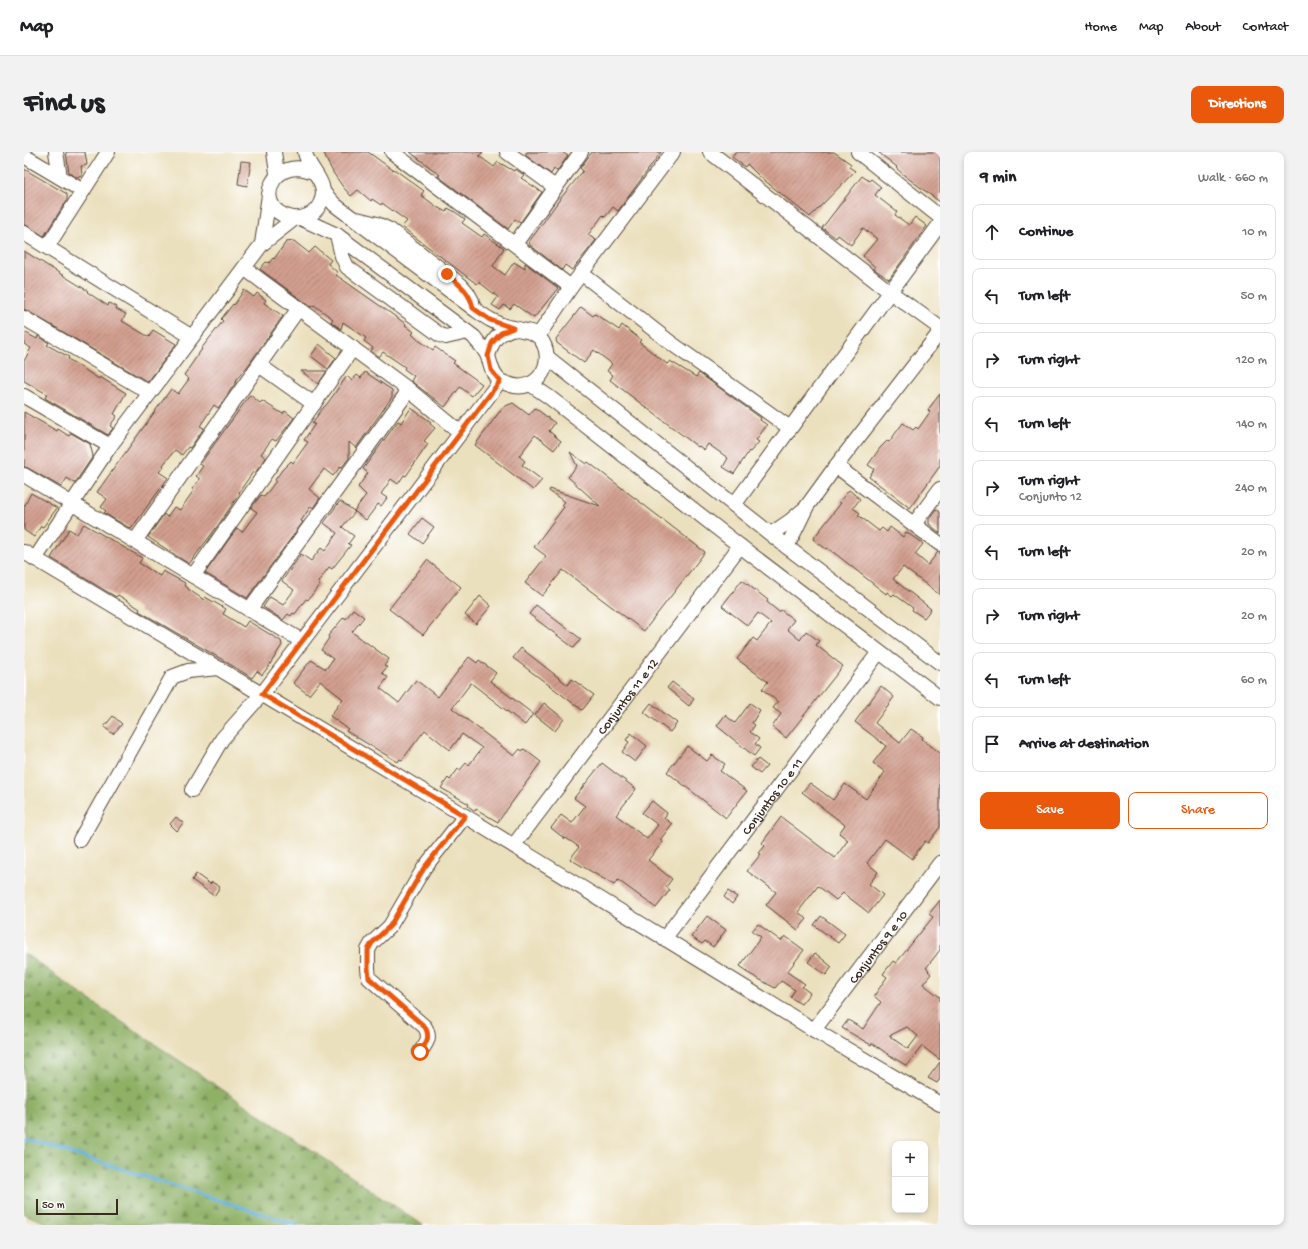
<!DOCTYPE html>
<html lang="en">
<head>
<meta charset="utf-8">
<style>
	:root { --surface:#fff; --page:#f2f2f2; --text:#202124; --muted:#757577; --line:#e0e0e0; --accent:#ea580c }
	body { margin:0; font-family:"Gochi Hand",sans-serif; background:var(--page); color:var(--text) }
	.controls { position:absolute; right:12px; bottom:12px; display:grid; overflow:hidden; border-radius:8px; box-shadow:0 2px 6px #0003 }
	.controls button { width:36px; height:36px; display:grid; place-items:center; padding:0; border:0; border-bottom:1px solid var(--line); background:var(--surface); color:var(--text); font:20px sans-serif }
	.scale { position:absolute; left:12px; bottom:10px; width:82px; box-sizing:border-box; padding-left:4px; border:2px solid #3b2a1e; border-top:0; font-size:11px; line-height:14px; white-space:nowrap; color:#3b2a1e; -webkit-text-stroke:3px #fff; paint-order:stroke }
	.stop { position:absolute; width:12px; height:12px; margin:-9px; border:3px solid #ea580c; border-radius:50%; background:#fff }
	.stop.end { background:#ea580c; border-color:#fff; box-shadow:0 1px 4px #0008 }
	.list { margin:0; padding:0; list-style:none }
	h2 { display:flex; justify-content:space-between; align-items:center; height:52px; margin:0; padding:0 16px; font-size:17px }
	h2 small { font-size:13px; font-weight:400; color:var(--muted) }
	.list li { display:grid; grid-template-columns:26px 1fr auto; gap:12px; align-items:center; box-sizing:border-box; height:56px; margin:0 8px 8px; padding:0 8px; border:1px solid var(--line); border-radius:8px }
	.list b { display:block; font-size:15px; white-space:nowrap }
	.list p { margin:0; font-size:13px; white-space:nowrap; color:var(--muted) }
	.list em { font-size:13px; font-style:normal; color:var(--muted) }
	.actions { display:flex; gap:8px; padding:12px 16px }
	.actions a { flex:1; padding:9px 0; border:1px solid var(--accent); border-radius:8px; text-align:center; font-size:14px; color:var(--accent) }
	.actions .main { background:var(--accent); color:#fff }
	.icon { flex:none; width:22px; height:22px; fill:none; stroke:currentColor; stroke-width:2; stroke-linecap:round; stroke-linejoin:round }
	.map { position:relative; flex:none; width:916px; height:1073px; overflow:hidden; border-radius:8px }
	header { display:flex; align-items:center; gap:24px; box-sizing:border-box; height:56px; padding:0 20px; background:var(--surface); border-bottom:1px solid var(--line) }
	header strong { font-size:19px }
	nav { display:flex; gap:22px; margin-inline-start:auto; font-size:14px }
	.intro { display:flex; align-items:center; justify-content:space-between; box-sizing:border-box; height:96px; padding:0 24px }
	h1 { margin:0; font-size:28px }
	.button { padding:10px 18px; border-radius:8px; background:var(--accent); color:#fff; font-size:14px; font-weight:700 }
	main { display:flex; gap:24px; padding:0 24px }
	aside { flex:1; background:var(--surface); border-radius:8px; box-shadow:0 2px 6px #0003 }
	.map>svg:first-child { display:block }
</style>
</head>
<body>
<header>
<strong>Map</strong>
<nav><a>Home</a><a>Map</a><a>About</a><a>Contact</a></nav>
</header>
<div class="intro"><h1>Find us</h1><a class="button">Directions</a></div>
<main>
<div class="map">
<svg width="916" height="1073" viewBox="0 0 916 1073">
	<defs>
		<pattern id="forest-firs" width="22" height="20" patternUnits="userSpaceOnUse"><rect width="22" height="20" fill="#8fb166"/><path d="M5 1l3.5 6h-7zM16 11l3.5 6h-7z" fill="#769053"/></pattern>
		<pattern id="building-hatch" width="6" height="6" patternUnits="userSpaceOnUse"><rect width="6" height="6" fill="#d29f8f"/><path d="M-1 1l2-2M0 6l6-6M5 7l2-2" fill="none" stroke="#ac8274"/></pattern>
	</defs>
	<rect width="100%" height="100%" fill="#fff"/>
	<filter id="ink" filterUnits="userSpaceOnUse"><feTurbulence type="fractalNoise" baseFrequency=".025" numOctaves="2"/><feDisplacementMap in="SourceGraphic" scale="8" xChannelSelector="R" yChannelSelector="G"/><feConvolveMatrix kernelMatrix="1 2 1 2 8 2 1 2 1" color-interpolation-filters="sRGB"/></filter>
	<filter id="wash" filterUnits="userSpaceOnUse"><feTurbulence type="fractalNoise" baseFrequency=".012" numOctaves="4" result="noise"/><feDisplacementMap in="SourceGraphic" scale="16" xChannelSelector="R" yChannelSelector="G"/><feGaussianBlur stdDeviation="0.9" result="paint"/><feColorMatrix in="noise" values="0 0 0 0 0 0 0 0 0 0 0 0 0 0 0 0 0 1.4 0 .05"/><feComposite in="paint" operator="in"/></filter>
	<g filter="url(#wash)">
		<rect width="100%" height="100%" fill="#ebe0bd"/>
		<polygon fill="url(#forest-firs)" stroke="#656e42" points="0,801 67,849 399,1073 28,1073 0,1062"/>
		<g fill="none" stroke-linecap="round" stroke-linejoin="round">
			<polyline stroke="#5caed7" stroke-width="3.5" points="0,986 273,1073"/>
		</g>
		<g id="blocks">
			<g fill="url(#building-hatch)" fill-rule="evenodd">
				<polygon points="42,0 61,0 63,13 57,14 58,24 52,25 45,21"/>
				<polygon points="300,0 344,0 369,18 370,17 400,39 397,43 413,55 422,60 424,56 431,60 441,67 438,71 458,85 460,82 480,96 469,114 481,123 490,110 501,117 501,111 534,136 510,166 490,152 486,157 480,153 476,158 468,153 474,145 455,130 453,132 442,124 378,75 383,69 358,51 357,53 348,47 347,49 334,38 327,44 319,35 310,22 303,9"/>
				<polygon points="386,0 459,0 455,4 470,15 474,10 490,19 491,17 500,23 497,26 518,40 496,71 491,67 484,77 414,24 416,23"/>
				<polygon points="503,0 538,0 544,4 533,19 530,17 527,22 501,3"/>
				<polygon points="568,0 637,0 594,59 589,55 581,65 579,63 564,83 572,88 553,112 548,118 541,113 538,118 506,93 505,90 536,47 559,19 556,16"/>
				<polygon points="711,0 810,0 827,12 825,15 831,19 786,65 735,24 723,12 721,15 708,5"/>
				<polygon points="854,0 916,0 916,50 881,24 872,16 873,15"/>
				<polygon points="217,9 227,10 223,34 214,32"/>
				<polygon points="0,17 43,42 43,48 20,84 4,74 0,73"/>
				<polygon points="838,24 845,29 847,27 857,35 851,43 873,60 871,63 885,73 891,65 903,74 865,127 850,117 851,115 839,104 853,87 839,76 827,93 814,83 812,86 798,76"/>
				<polygon points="270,89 285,101 291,95 307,108 304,112 313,120 312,123 382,172 381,173 390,180 388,182 393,187 409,198 411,195 431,209 429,211 458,232 448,244 436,235 421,255 387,229 390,224 380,217 381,215 359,200 355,205 347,199 349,196 340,189 342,186 319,170 317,177 307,170 309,167 290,153 287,155 236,117 242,110 245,111 249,106 250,107 262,90"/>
				<polygon points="0,99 64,139 63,140 84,154 85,151 93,155 92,157 102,162 98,169 125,185 129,178 152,192 124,230 0,157"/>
				<polygon points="220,138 230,145 233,141 242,148 240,151 259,164 223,215 211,229 212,230 197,252 194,256 190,253 176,274 180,276 166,296 164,295 158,303 151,298 139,313 140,314 135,320 144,326 107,377 80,361 82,359 77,355 83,347 73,340 147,237 154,242 165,227 160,223 178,197 177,197 199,169 197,167 209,152 210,153"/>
				<polygon points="557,155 569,164 571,162 595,178 598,173 617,188 615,190 643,212 646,209 672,225 675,221 737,266 736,268 743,273 732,288 735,290 726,300 725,299 710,322 699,315 704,306 684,292 680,298 675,294 674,295 586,228 589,223 583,219 588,212 570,198 560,211 533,191 532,187"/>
				<polygon points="0,180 13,187 14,184 25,191 23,193 45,205 44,207 75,227 76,225 102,241 90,262 93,264 86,274 89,276 84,283 21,246 23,242 0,229 0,209 7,196 0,192"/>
				<polygon points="295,192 312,206 304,217 287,204"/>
				<polygon points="277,219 303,219 294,232"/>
				<polygon points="341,220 368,238 368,245 332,296 325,290 325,306 318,315 317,314 309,324 300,317 285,337 296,346 289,356 287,354 277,369 279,370 223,446 181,421 213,376 218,380 233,360 227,356 237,343 240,345 252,329 251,328 258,318 267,309 269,311 284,290 280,288 291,272 288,271 299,256 303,252 323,224 328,229 333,223 337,226"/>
				<polygon points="916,242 916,314 886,356 845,325 850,317 844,313 856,296 863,289 865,290 879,271 889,278 892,275 894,277 906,260 904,258 906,255"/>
				<polygon points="226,243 236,251 238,249 259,262 261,259 270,266 252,289 248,287 237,302 242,306 231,321 229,320 215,340 216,341 195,372 165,412 124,385 140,362 143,365 150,355 156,358 170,338 168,337 176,327 172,324 179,314 176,312"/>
				<polygon points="489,251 505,263 511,256 531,271 525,279 537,289 530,298 511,283 495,304 501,309 498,313 518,328 509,338 451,293 479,255"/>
				<polygon points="387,256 407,270 406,272 411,276 400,289 404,292 382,324 380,323 374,332 367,327 357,342 363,346 357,354 354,352 342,368 330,359 342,343 334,335 344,321 339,317 374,269 377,271"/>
				<polygon points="0,260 33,279 34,277 45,284 47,281 66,292 69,304 51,331 43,326 37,335 4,316 0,315"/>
				<polygon points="546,300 562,312 564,310 681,400 620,479 539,418 518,444 501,431 522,404 510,395 540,355 538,353 541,350 525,339 526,337 576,354 544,325 553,314"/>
				<polygon points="825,338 836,347 829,356 836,361 834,363 855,379 858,376 863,380 866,375 879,385 882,380 899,392 891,402 904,413 914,400 916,400 916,443 879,415 869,427 907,457 900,466 888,458 889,456 870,442 868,444 863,440 862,442 813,403 803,396 802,397 789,387 817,351 815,350"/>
				<polygon points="7,341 33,356 19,375 17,374 10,385 0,378 0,355"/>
				<polygon points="316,349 331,360 318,375 330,384 324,392 327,393 308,417 305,415 294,430 296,432 284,448 282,447 271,462 269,461 267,464 264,462 259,468 239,455 246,445 259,453 270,438 258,429 277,402 287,409 297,396 301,399 313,381 300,371"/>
				<polygon points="912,357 916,360 916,381 905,372 905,367"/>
				<polygon points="398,366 410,375 398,391 386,382"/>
				<polygon points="60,372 118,406 115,411 136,424 139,419 161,431 160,433 164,436 164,437 180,448 181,445 202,457 199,462 220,475 224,469 257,489 258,493 245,514 238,523 233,519 228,526 199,508 115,459 116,457 94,443 92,445 27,406 45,377 53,382"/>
				<polygon points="403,408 437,435 399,483 365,457"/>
				<polygon points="718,428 744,448 743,450 755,460 757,458 770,468 763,477 776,488 782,479 795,489 792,493 819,514 762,586 748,575 757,562 749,556 754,550 738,537 744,530 713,507 729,486 733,489 747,471 734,461 724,474 698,454"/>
				<polygon points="456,444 467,454 452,472 441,463"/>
				<polygon points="512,453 557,487 550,496 505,462"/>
				<polygon points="329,457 340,465 328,480 365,507 360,514 363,515 358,521 364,525 356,536 375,551 392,528 414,545 445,505 453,511 455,508 472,521 466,529 509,562 501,573 447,531 428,556 490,604 496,597 498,599 500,597 517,610 474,670 452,657 451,659 444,654 445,652 417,636 424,626 426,628 434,617 436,618 442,611 445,613 458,596 438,582 426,598 401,578 378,608 376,607 374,610 322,579 324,577 306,564 319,547 296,529 285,543 269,531 287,508 302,517 309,507 297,498 305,486 304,484 320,465 322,467"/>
				<polygon points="497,496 544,533 548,527 570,543 560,556 558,558 489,506"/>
				<polygon points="648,530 670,547 665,554 643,536"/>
				<polygon points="857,534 870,545 851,571 876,591 887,577 899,585 898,587 916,601 916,675 904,691 901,689 888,707 861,687 843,711 854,720 845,732 859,743 845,761 819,741 812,748 794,734 774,760 783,767 774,778 742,753 752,740 723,719 737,702 735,701 741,694 738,691 757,665 811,706 824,688 815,681 821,673 778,640 786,631 809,648 821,632 842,647 861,620 849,611 862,594 831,570"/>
				<polygon points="520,551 540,567 531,579 511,563"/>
				<polygon points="627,551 653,571 646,580 620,560"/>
				<polygon points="726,551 736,558 728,571 731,573 726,580 735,587 731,592 736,596 730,604 693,574 701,563 711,571"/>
				<polygon points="89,564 98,572 89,582 80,575"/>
				<polygon points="607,581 623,594 611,610 598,600 605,590 602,588"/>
				<polygon points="663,594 683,609 688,603 692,606 701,612 696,619 723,639 702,666 643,620"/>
				<polygon points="734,607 743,614 736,622 727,615"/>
				<polygon points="578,611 612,637 592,663 623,687 634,673 618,661 628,649 643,661 640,666 648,672 636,688 639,690 624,708 648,727 642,735 646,738 632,756 594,728 590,733 546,707 555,695 542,686 541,687 527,676 537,663 548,671 561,654 550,646"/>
				<polygon points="152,665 159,671 153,679 146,672"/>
				<polygon points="172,722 186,732 188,730 196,735 190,744 168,728"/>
				<polygon points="704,739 713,745 708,752 700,745"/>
				<path d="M916,748V798L902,816L905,818L904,819L907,822L899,832L916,845V908L898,894L883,914L865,903L848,891L847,893L818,876L824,868L839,877L857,850L850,844L863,825L859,822L869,809L872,811L909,765L905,762ZM883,875L894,884L884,897L865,884Z"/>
				<polygon points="683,764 702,778 689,795 681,789 678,792 667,785"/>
				<polygon points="797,764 821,782 814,791 790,773"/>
				<polygon points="734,772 757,789 761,784 780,798 763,820 781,832 778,835 786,841 777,852 766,845 771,838 757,829 751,836 722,820 723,819 716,814 737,785 728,779"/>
				<polygon points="791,801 808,815 802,823 784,810"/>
				<polygon points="916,910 916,927 913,931 904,926"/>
			</g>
		</g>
	</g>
	<g filter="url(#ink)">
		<use href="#blocks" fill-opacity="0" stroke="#554536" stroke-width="1"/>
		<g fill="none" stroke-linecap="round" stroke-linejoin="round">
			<defs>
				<g id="minor">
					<polyline points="32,0 36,25"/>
					<polyline points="250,0 253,21"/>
					<path d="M281,0C284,19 307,30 296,52C293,58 288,62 283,64C276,67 271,67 265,65C227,55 249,0 291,21"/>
					<polyline points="368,0 547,135"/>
					<polyline points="483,0 531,35"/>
					<polyline points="686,0 866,140 916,176"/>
					<polyline points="834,0 916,65"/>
					<polyline points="0,4 59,39"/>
					<path d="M276,66L313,83L450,185C454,191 462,198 464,205C468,214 467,221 476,229C478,230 481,231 484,232C513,244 535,208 515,185C508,178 499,179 490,176C482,175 474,172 467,168C461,165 455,160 449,156L311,53L299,40"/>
					<polyline points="333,67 353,72 366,78 423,122 437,133 443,140 448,149 449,156"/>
					<polyline points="0,81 168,185"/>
					<polyline points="313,83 318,104 323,115 416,183 422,185 443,180"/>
					<polyline points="238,92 245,43"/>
					<polyline points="491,92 557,0"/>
					<polyline points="23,95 84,0"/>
					<polyline points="220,116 385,238 437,281"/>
					<polyline points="557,121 647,191 766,276"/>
					<polyline points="0,166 126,241"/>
					<polyline points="514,184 547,135 649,0"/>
					<path d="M464,204C469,187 472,183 489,176"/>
					<polyline points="523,205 763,395 916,511"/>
					<polyline points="235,213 290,252"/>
					<polyline points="506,232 525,245 716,394 916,546"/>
					<polyline points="0,244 86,294"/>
					<polyline points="812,314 916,392"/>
					<polyline points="0,323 278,489"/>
					<polyline points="710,353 916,72"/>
					<polyline points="890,372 916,337"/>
					<polyline points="747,382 766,369 779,358"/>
					<polyline points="111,389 275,156"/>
					<polyline points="763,395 783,354 812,314 916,180"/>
					<polyline points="0,400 441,664 790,878 916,952"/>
					<polyline points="11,407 86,294 238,92 270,67"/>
					<polyline points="169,424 329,196"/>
					<polyline points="225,458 385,238"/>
					<polyline points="168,638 198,587 238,542 476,229"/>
					<polyline points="56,688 148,525 164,519 194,516"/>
					<path id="s1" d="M490,693L716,394"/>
					<path id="s2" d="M640,787L855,500"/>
					<path id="s3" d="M790,878L916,711"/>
					<path d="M396,900C403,890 407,886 401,875L345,826L344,816V798L348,791L366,774L400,716L441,664"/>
				</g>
			</defs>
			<use href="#minor" stroke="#554536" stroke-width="16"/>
			<use href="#minor" stroke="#fff" stroke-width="14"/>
		</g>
	</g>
	<g fill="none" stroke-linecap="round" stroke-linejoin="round" filter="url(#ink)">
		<path stroke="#ea580c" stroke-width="5" d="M396,900C402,891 407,885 401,875L345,826L344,816V798L348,791L366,774L400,716L441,664L238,542L476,229L467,218L464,204L468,191L477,181L489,176L466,168L449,156C446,140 435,132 423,122"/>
	</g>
	<g text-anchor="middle" stroke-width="3" stroke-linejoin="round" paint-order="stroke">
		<g font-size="13" fill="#3b2a1e" stroke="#fff">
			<text dy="5" stroke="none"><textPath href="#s1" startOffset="187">Conjuntos 11 e 12</textPath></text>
			<text dy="5" stroke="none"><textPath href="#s2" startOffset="179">Conjuntos 10 e 11</textPath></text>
			<text dy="5" stroke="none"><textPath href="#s3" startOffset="105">Conjuntos 9 e 10</textPath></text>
		</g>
	</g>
</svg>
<div class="controls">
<button>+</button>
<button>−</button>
</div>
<div class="scale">50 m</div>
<div class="stop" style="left:396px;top:900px"></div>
<div class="stop end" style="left:423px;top:122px"></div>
</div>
<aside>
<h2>9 min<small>Walk · 660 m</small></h2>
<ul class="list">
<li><svg class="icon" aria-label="ahead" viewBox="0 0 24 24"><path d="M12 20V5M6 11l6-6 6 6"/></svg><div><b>Continue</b></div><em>10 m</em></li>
<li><svg class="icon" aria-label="left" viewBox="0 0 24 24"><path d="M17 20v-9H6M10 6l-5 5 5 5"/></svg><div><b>Turn left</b></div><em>50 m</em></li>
<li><svg class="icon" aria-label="right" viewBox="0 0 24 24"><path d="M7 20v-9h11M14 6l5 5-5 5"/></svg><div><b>Turn right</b></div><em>120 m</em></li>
<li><svg class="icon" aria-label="left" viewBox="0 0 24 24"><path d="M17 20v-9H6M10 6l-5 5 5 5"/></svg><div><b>Turn left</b></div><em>140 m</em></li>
<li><svg class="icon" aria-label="right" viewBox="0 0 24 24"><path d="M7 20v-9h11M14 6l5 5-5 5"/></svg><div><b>Turn right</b><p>Conjunto 12</p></div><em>240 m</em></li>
<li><svg class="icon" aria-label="left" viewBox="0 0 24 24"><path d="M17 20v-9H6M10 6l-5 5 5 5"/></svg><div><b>Turn left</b></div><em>20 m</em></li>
<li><svg class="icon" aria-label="right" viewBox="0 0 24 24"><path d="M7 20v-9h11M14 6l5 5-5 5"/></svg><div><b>Turn right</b></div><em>20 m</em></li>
<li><svg class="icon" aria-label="left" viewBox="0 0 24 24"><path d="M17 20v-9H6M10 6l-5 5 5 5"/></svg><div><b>Turn left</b></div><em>60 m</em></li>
<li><svg class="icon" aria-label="arrive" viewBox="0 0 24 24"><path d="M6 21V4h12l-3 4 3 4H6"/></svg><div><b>Arrive at destination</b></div></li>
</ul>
<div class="actions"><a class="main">Save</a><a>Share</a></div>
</aside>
</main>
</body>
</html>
